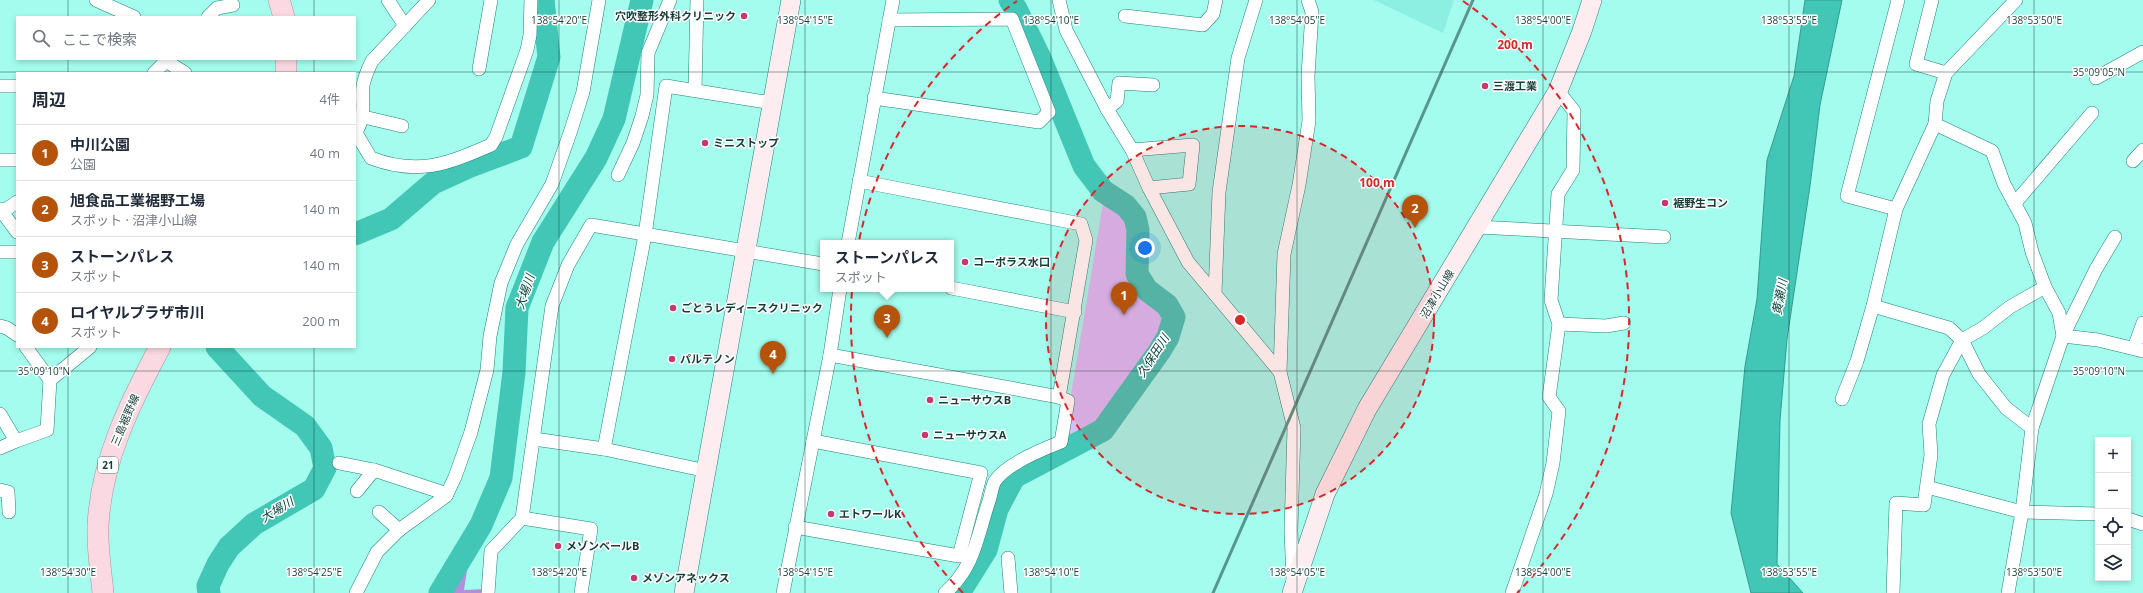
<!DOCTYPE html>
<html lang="ja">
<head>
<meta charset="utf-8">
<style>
	:root { --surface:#fff; --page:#f2f2f3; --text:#1f2937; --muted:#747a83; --line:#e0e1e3; --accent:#b45309 }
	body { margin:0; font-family:"Open Sans","Noto Sans JP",sans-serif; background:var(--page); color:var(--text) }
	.controls { position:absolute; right:12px; bottom:12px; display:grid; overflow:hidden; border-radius:0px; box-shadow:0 2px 6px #0003 }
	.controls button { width:36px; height:36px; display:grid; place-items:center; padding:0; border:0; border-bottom:1px solid var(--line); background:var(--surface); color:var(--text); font:20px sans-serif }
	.you { position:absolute; left:1145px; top:248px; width:14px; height:14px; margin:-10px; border:3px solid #fff; border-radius:50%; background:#1a73e8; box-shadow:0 0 0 6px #1a73e833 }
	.badge { display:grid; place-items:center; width:26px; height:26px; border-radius:50%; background:var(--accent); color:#fff; font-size:13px; font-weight:700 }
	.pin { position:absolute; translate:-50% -33px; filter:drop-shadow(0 1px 2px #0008) }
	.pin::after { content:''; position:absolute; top:21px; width:14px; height:12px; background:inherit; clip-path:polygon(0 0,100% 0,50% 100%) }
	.popup { position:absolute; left:820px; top:240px; width:134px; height:52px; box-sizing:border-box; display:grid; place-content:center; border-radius:0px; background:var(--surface); filter:drop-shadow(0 1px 3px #0005); font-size:13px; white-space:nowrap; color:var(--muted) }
	.popup b { font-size:15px; color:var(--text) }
	.popup::after { content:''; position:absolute; left:50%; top:100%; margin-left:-8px; border:8px solid transparent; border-top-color:var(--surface) }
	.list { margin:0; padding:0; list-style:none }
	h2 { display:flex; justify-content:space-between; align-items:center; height:52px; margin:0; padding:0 16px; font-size:17px }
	h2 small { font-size:13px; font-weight:400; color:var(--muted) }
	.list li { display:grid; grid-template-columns:26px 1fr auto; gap:12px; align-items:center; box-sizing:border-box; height:56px; padding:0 16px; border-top:1px solid var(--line) }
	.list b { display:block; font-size:15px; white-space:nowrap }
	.list p { margin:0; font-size:13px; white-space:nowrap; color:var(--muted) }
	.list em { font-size:13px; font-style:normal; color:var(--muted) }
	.icon { flex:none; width:22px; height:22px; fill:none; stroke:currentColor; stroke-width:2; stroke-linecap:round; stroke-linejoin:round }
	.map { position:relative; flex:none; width:2143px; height:593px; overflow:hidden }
	.search { position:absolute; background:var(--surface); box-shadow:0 2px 6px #0003; left:16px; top:16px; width:340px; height:44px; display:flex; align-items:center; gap:10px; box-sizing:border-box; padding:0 14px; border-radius:0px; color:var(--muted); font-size:15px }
	.panel { position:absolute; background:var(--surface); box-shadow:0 2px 6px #0003; left:16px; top:72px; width:340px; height:276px; border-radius:0px }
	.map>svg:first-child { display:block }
</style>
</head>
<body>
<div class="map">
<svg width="2143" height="593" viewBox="0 0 2143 593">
	<rect width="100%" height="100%" fill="#a3fced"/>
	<polygon fill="#8cefe1" points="1374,0 1454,0 1443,33"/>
	<polygon fill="#d6bffa" points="1104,197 1124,211 1131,228 1129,254 1134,283 1143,297 1163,310 1165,320 1161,333 1097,427 1069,439 1068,431 1074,400 1071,395"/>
	<polygon fill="#b190de" points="470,551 464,590 486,589 485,593 445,593"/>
	<polygon fill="#42c6b5" stroke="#359d8f" points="1805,0 1842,0 1820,105 1810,186 1787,339 1780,420 1777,564 1803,593 1751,593 1731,513 1745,366 1757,299 1767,160 1794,76"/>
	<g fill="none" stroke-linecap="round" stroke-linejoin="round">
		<g stroke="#42c6b5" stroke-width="23">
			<polyline points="355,234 391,219 433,183 468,167 521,147 549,57 543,0"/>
			<polyline points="209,593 208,586 218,564 229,547 254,524 314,489 325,468 321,448 305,426 262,396 217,347"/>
			<polyline points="440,593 481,525 501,478 514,372 517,308 543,242 596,158 614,119 642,0"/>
			<polyline points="959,593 986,550 997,509 1014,477 1103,430 1159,352 1168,337 1174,317 1167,305 1147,290 1137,274 1138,230 1135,217 1126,206 1103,191 1084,166 1040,58 1016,9 1010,0"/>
		</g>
		<defs>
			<g id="street">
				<polyline points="96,0 134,17"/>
				<polyline points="388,0 405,26"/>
				<polyline points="1059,0 1066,30 1107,109 1132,150 1149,188 1188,262 1280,372"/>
				<polyline points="1932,0 1916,64 1946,73"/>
				<polyline points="1125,16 1203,25 1213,14 1216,0"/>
				<polyline points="208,17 217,8 233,5"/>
				<polyline points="166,61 185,73"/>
				<polyline points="479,69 491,0"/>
				<polyline points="154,73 168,59"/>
				<polyline points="2096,78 2143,52"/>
				<polyline points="0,86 17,86"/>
				<polyline points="695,90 697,0"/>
				<polyline points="874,98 1039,122 1049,112 1012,19 889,20"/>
				<polyline points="1107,109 1117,101 1119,83 1153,85"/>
				<polyline points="364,117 402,126"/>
				<polyline points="1935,124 1992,151 2004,184 2025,223 2032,252 2045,287 2059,313 2063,336 2032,428 2022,512 2008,593"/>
				<path d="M356,133L371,158C418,176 447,164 491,145L496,137L527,50L530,35L531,0"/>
				<path d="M355,134C367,114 361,106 363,85C365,76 368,69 372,61L429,0"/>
				<polyline points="1132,150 1193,145 1189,184 1149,188"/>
				<polyline points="0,160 17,160"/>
				<polyline points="2133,161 2143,150"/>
				<polyline points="618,175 633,143 642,116 647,95 648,53 670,0"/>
				<polyline points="2015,203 2092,113"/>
				<polyline points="0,209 17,232"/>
				<polyline points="1896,209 1847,196 1898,0"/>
				<polyline points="2,212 17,202"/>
				<polyline points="1478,227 1664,237"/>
				<polyline points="2115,237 2096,269 2063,336 2098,340 2143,351"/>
				<polyline points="848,243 893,0"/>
				<polyline points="0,252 17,252"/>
				<polyline points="951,288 1075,312"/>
				<polyline points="1215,294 1219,192 1238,58 1256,0"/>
				<polyline points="1873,306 1949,328 1962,340 1979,374 2006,408 2032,428"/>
				<polyline points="1559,324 1606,326 1624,323"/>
				<polyline points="0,326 7,328 17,335"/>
				<polyline points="26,347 50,380"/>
				<polyline points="2134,348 2143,323"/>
				<polyline points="830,355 1059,397 1086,240 1081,224 859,181"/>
				<polyline points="1842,399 1857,361 1873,306 1896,209 1935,124 1937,101 1946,73 2016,0"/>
				<polyline points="0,414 16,441"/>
				<polyline points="534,439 604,449 707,471"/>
				<polyline points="0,448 16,441 47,430 50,380 90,347"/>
				<polyline points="604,449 645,235 666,86 772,103"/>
				<polyline points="339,463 374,470 447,494"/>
				<polyline points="1927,487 2022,512 2098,514"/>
				<polyline points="0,490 8,492 9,512"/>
				<polyline points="357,491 374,470"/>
				<polyline points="379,512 399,530"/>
				<polyline points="522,518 591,529 581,593"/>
				<polyline points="2128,519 2143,524"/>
				<polyline points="795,527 959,556 981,473 813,441"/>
				<polyline points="1008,558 1011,593"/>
				<polyline points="1293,580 1291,530 1294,428 1280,372 1284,254 1299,185 1309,121 1308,76 1312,12 1308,0"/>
				<polyline points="356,593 377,552 399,530 446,496 455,477 471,432 487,370 490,336 501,283 517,244 552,184 571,130 583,92 599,0"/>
				<polyline points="488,593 491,551 522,518 552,306 568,265 591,225 823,264"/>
				<polyline points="783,593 830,355 840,289"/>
				<path d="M945,593C975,567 977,536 989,501C991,495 992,486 995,481C1006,464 1043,449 1061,442L1068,401L1059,397"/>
				<polyline points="1512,593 1546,494 1553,463 1559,411 1549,397 1559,324 1551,300 1558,194 1573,170 1574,111 1558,91"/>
				<polyline points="1893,593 1896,503 1924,505 1931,455 1929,424 1943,375 1962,340 1983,328 2010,307 2045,287"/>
			</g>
			<g id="secondary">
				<polyline points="684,593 791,0"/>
				<polyline points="1292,593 1325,494 1367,409 1558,91 1582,31 1592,0"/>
			</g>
			<g id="primary">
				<polyline points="279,0 284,17"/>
				<polyline points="286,73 286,59"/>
				<path d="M103,593C101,571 97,548 98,526C101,461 130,403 160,347"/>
			</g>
		</defs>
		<use href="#street" stroke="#208276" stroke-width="14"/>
		<use href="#secondary" stroke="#208276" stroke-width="20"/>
		<use href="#primary" stroke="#aa9299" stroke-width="22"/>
		<use href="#street" stroke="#fff" stroke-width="13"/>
		<use href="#secondary" stroke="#fdecf0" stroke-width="19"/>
		<use href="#primary" stroke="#fbd9e2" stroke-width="21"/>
		<polyline stroke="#58968c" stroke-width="3" points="1213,593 1473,0"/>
	</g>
	<path fill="none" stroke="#173c37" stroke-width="1" stroke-opacity="0.45" d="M68,0V17M314,0V17M559,0V593M805,0V593M1051,0V593M1297,0V593M1543,0V593M1789,0V593M2034,0V593M68,59V73M314,59V73M0,72H2143M68,347V593M314,347V593M0,371H2143"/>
	<circle cx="1240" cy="320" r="194" fill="#d62828" fill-opacity=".12"/>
	<g fill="none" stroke="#d62828" stroke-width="2" stroke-dasharray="7 5">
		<circle cx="1240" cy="320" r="194"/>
		<path d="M963 593A389 389 0 0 1 1017 1M1463 1A389 389 0 0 1 1517 593"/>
	</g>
	<g fill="#c5396c" stroke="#fff" stroke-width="1.5">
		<circle cx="744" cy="16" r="4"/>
		<circle cx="1485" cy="86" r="4"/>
		<circle cx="705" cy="143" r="4"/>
		<circle cx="1665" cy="203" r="4"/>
		<circle cx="965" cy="262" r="4"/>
		<circle cx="673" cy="308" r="4"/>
		<circle cx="672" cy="359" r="4"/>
		<circle cx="930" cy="400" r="4"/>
		<circle cx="925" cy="435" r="4"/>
		<circle cx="831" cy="514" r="4"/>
		<circle cx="558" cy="546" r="4"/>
		<circle cx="634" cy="578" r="4"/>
	</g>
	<g text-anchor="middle" stroke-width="3" stroke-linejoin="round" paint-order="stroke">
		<rect fill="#fff" stroke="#5d7673" stroke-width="1" x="98" y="457" width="20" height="16" rx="3"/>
		<g font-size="10" font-weight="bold" fill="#173c37">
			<text x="108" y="469">21</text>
		</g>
		<g font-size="11" font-weight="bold" fill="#173c37" stroke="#fff" text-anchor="start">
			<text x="736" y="20" text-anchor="end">穴吹整形外科クリニック</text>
			<text x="1493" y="90">三渡工業</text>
			<text x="713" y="147">ミニストップ</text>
			<text x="1673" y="207">裾野生コン</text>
			<text x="973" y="266">コーポラス水口</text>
			<text x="681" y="312">ごとうレディースクリニック</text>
			<text x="680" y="363">パルテノン</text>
			<text x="938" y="404">ニューサウスB</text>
			<text x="933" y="439">ニューサウスA</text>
			<text x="839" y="518">エトワールK</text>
			<text x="566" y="550">メゾンベールB</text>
			<text x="642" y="582">メゾンアネックス</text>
		</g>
		<g font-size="11" fill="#173c37" stroke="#fff">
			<text transform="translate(1437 294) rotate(-59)" y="4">沼津小山線</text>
			<text transform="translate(125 420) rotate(-67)" y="4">三島裾野線</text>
		</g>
		<g font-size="12" font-style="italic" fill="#05423b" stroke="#fff">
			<text transform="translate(525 292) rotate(-72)" y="4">大場川</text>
			<text transform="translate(1780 297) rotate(-80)" y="4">黄瀬川</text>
			<text transform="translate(1153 356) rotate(-57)" y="4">久保田川</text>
			<text transform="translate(277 510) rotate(-31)" y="4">大場川</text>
		</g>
	</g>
	<g font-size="10" text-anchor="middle" fill="#173c37" stroke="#fff" stroke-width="3" stroke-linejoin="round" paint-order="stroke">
		<text x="559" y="24">138°54'20"E</text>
		<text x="805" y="24">138°54'15"E</text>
		<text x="1051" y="24">138°54'10"E</text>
		<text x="1297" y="24">138°54'05"E</text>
		<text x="1543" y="24">138°54'00"E</text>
		<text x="1789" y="24">138°53'55"E</text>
		<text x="2034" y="24">138°53'50"E</text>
		<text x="2099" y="76">35°09'05"N</text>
		<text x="2099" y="375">35°09'10"N</text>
		<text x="44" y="375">35°09'10"N</text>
		<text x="68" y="576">138°54'30"E</text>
		<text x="314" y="576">138°54'25"E</text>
		<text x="559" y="576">138°54'20"E</text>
		<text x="805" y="576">138°54'15"E</text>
		<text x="1051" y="576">138°54'10"E</text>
		<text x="1297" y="576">138°54'05"E</text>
		<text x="1543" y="576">138°54'00"E</text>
		<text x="1789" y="576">138°53'55"E</text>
		<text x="2034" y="576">138°53'50"E</text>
	</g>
	<circle cx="1240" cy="320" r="6" fill="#d62828" stroke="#fff" stroke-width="2"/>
	<g font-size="12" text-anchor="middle" font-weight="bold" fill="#d62828" stroke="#fff" stroke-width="3" stroke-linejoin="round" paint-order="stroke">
		<text x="1515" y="49">200 m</text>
		<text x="1377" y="187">100 m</text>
	</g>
</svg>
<div class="controls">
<button>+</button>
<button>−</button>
<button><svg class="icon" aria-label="locate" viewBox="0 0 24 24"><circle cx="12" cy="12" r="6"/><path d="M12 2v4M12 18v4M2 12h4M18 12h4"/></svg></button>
<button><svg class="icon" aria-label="layers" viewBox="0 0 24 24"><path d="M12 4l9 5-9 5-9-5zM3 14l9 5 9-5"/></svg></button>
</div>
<div class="you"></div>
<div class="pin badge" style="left:1124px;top:315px">1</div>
<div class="pin badge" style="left:1415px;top:228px">2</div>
<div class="pin badge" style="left:887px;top:338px">3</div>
<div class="popup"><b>ストーンパレス</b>スポット</div>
<div class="pin badge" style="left:773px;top:374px">4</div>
<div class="search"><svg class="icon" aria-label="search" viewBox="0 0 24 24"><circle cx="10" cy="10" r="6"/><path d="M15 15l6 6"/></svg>ここで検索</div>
<section class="panel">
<h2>周辺<small>4件</small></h2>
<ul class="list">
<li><span class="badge">1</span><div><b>中川公園</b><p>公園</p></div><em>40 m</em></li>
<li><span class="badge">2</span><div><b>旭食品工業裾野工場</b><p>スポット · 沼津小山線</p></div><em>140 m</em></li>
<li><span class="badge">3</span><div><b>ストーンパレス</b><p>スポット</p></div><em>140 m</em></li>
<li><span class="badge">4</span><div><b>ロイヤルプラザ市川</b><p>スポット</p></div><em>200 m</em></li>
</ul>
</section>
</div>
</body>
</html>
